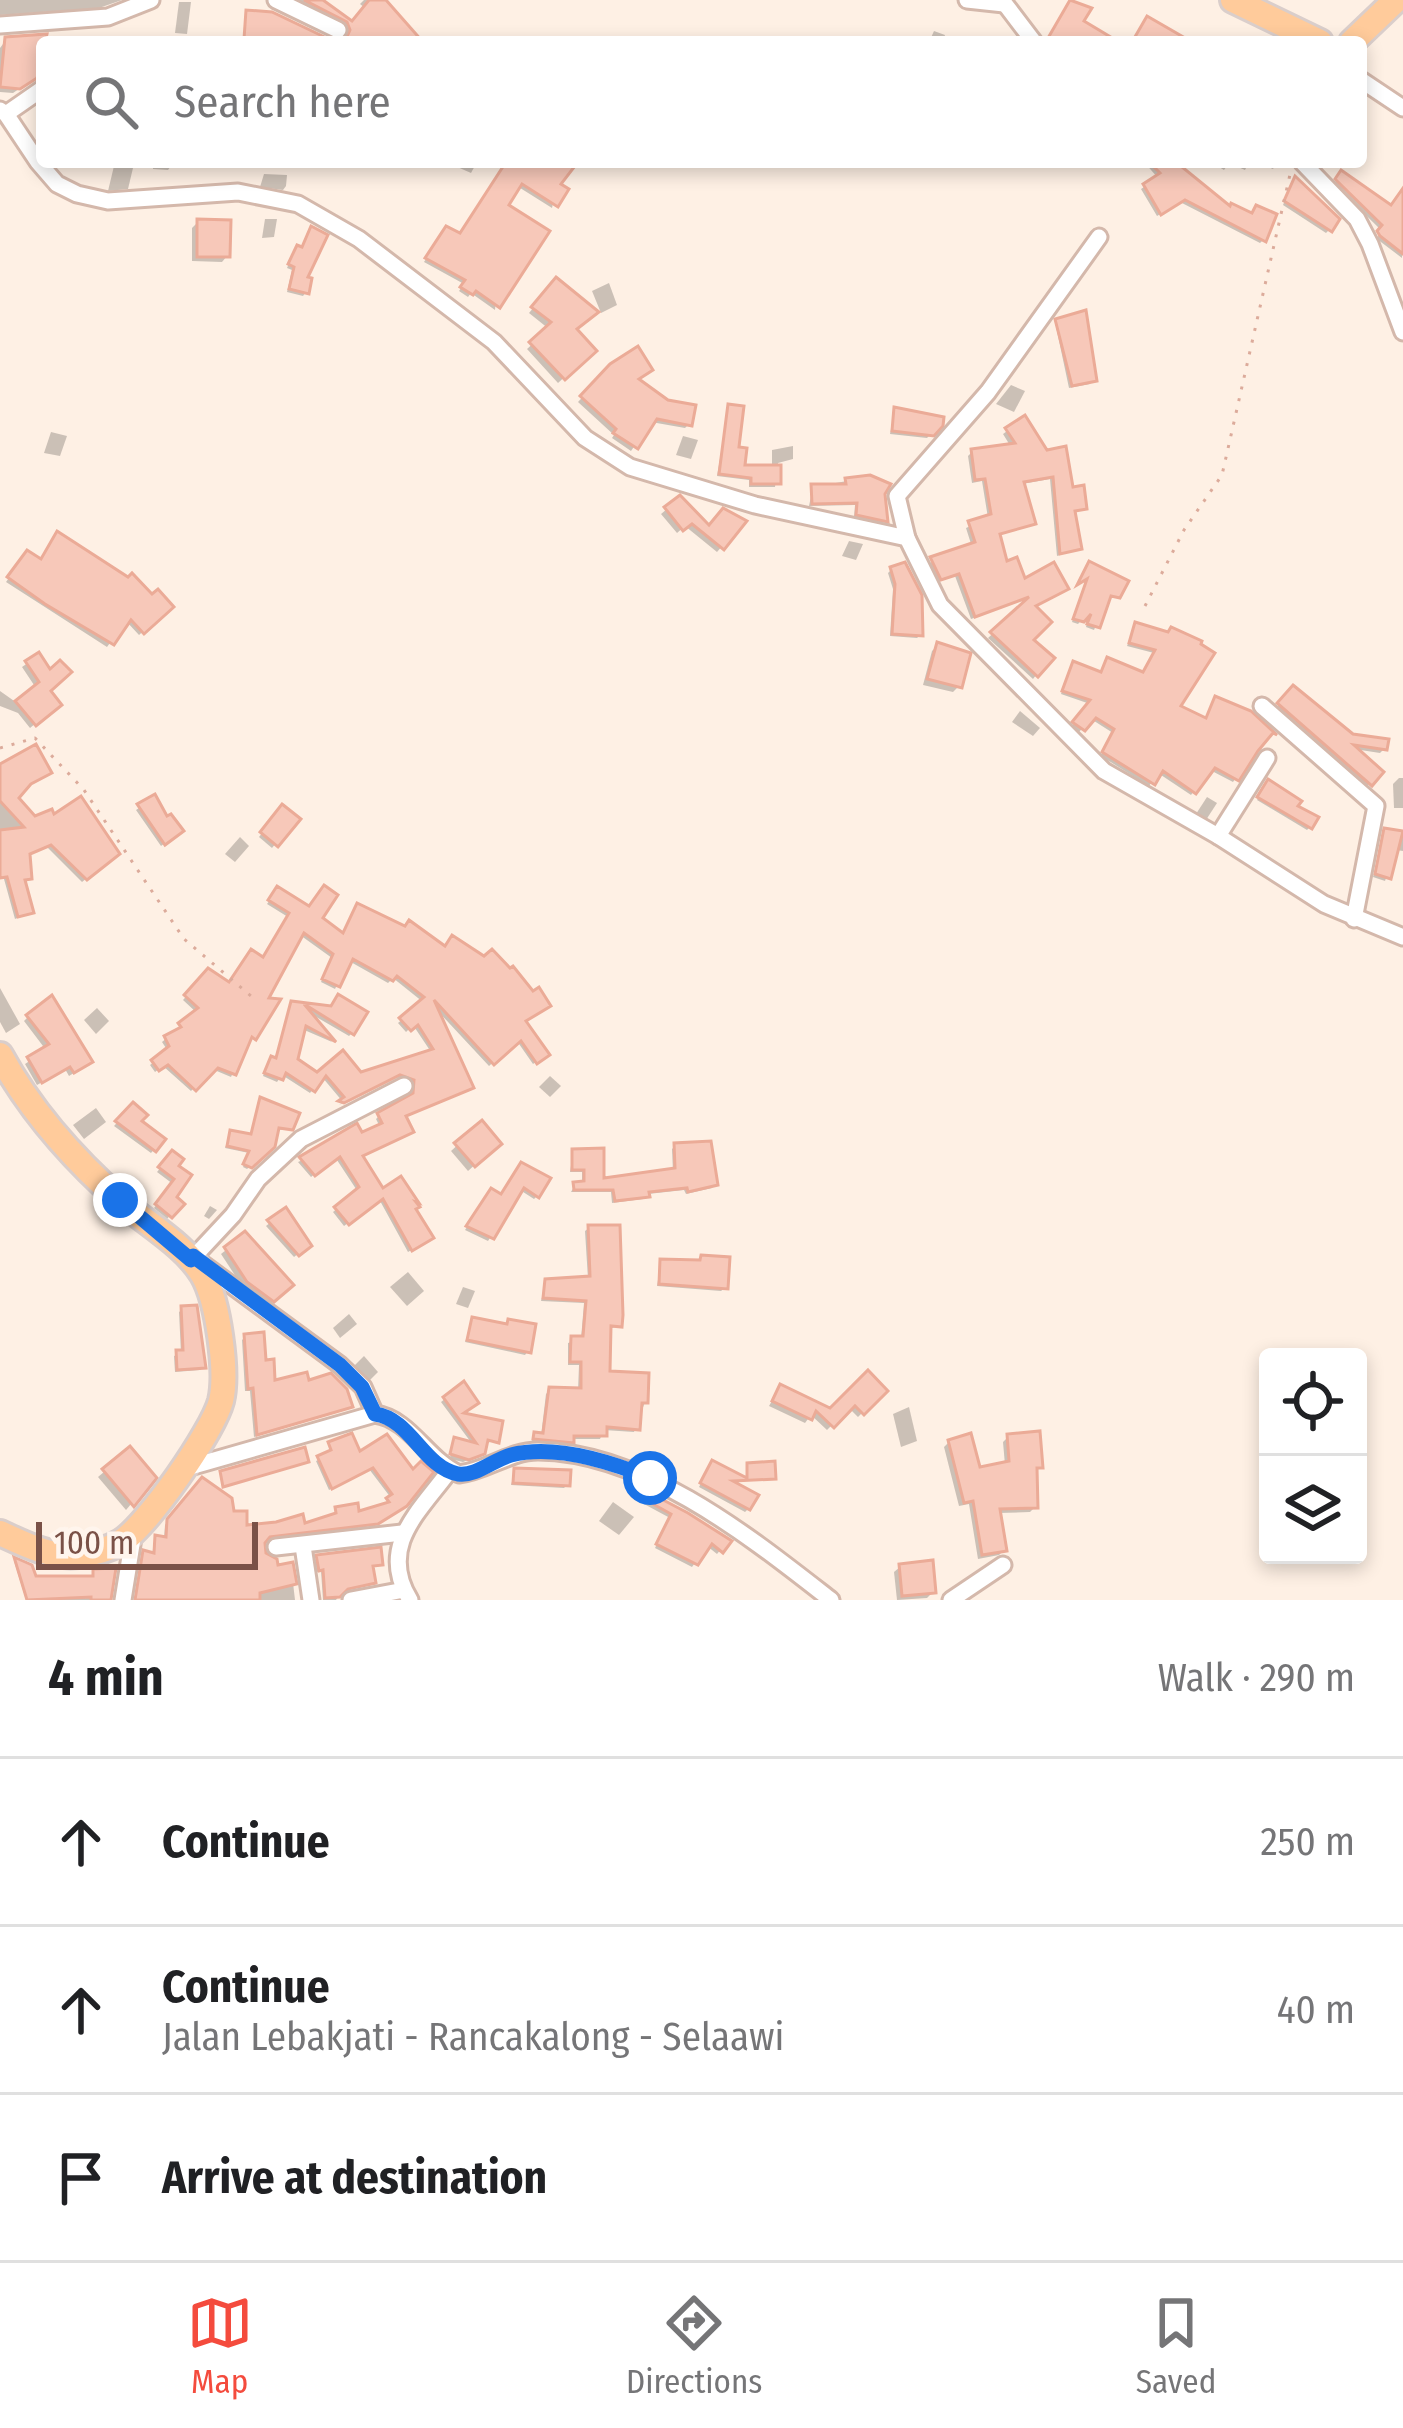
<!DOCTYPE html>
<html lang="en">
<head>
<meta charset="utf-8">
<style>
	:root { --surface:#fff; --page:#f6f6f6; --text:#202124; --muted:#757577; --line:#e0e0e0; --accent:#f44b3d }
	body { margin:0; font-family:"Fira Sans Condensed",sans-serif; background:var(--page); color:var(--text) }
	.controls { position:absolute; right:36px; bottom:36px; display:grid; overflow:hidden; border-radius:12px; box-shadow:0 6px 18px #0003 }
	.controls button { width:108px; height:108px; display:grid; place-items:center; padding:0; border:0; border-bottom:3px solid var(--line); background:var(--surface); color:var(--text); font:60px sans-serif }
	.scale { position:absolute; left:36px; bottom:30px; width:222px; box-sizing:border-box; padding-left:12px; border:6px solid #7a5147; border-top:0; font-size:33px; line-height:42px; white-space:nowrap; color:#7a5147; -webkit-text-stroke:9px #fff5ed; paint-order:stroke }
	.stop { position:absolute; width:36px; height:36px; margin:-27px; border:9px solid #1a73e8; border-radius:50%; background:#fff }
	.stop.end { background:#1a73e8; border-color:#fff; box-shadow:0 3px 12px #0008 }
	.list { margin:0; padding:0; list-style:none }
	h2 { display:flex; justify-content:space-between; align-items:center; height:156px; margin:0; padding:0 48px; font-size:51px }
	h2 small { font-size:39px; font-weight:400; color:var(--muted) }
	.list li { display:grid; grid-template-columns:78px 1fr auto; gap:36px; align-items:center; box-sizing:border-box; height:168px; padding:0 48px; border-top:3px solid var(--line) }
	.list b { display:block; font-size:45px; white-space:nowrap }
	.list p { margin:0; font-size:39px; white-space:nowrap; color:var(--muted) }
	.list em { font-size:39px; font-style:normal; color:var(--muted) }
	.icon { flex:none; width:66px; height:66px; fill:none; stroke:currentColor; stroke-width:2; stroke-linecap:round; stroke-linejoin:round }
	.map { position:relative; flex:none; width:1403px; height:1600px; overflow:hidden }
	.search { position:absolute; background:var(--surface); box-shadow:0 6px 18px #0003; left:36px; right:36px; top:36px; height:132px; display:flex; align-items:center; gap:30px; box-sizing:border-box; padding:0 42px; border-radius:12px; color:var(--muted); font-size:45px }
	.sheet { height:660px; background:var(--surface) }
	nav { display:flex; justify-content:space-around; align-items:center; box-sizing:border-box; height:168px; border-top:3px solid var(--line); background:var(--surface); font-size:33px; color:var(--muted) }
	nav a { display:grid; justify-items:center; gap:6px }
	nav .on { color:var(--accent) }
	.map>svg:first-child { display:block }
</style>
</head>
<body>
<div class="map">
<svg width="1403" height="1600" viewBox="0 0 1403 1600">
	<rect width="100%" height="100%" fill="#fef0e4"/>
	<g fill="#0003">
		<polygon points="0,0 122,0 99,8 0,15"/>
		<polygon points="293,0 318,0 352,25 365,8 360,4 364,0 381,0 415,42 346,42 340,23"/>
		<polygon points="179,2 191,2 187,34 175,33"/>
		<polygon points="247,13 329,42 242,42"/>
		<polygon points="934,31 945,35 943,42 929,42"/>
		<polygon points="152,36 153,42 123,42 124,40"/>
		<polygon points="6,40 42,42 42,66 36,65 29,82 13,93 0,92 0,48"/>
		<polygon points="153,162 172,162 171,166 168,170 153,169"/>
		<polygon points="239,162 260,162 260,164 240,168"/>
		<polygon points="446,162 477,162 471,173"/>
		<polygon points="508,162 577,162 557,184 552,208 517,186 505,206 495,310 471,293 468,297 459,291 464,284 424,262 443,233 459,237"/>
		<polygon points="1144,162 1172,162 1263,240 1260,243 1180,202 1157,216 1141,189 1158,178"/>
		<polygon points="1211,162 1249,162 1245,170 1229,163 1224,170"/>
		<polygon points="1255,162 1277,162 1273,169"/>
		<polygon points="114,166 133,168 128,189 108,191"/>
		<polygon points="264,174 287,175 286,186 283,190 260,187"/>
		<polygon points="1339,176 1391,209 1403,192 1402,258 1377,239 1381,230 1334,184"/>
		<polygon points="1292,183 1329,230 1326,233 1283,205"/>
		<polygon points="265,219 277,219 274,237 262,238"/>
		<polygon points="198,222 227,256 222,262 192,261 192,228"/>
		<polygon points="294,252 306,292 303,296 287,292 292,270 287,268"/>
		<polygon points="556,281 574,330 593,351 558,383 527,349 549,329 529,313"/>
		<polygon points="609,283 617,305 601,313 592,291"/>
		<polygon points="1059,319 1093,380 1090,384 1069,388 1055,322"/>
		<polygon points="612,366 635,380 689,424 685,428 651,422 631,451 612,438 614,435 578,402"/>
		<polygon points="1011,385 1025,391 1014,412 996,404"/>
		<polygon points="729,407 742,468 772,468 772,450 793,446 793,459 778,463 775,487 749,487 749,480 717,476"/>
		<polygon points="895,410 931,434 927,438 890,434"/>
		<polygon points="1024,419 1045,453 1064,450 1071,490 1081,489 1084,508 1073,513 1079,548 1057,556 1050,479 1022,484 1032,523 997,536 1005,564 1016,561 1023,582 1053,566 1065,588 1033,607 1048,622 1029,641 1050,658 1033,679 988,638 1034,596 971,619 955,576 937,582 928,564 972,547 966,528 988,518 982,481 972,483 968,456 972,452 1011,447 1003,434"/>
		<polygon points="51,432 67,436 60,456 44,453"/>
		<polygon points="683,436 698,440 691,459 676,455"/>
		<polygon points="847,481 882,494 882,524 854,517 855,505 809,506 813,487"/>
		<polygon points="680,498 708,529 743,522 717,552 685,526 677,533 661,514"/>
		<polygon points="849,541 863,544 856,560 842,556"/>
		<polygon points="24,557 152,598 170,607 139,635 126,621 107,647 6,582"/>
		<polygon points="1086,568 1118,597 1107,598 1094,630 1086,627 1092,608 1078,624 1072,622 1088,578"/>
		<polygon points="891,570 920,635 917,638 890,636 893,589 888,573"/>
		<polygon points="1135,626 1167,635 1177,707 1205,721 1250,714 1273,735 1267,735 1233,782 1210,770 1191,795 1158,773 1149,786 1101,756 1113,733 1091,719 1079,732 1072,726 1090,704 1061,694 1071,668 1100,675 1143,675 1154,653 1127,646"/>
		<polygon points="938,645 959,686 953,692 923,685 932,651"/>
		<polygon points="38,656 47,691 58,705 30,728 18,713 0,706 0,691 17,703 36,688 22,667"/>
		<polygon points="1293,689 1352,737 1384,749 1380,753 1354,749 1380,772 1365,788 1275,709"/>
		<polygon points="1020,711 1040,728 1033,736 1012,722"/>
		<polygon points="0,772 25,787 15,798 34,820 117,854 82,882 47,847 27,855 29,878 25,882 30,912 15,919 4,879 0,879"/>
		<polygon points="1399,778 1403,778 1403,808 1394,808 1393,784"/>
		<polygon points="1266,786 1294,807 1310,827 1307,830 1257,800"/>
		<polygon points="1207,797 1217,803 1206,820 1196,814"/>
		<polygon points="154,798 166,821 180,831 161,846 136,810"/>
		<polygon points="283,808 296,819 272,848 259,837"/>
		<polygon points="1385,831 1403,834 1403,851 1396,850 1385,881 1373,877"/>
		<polygon points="240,837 249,846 235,862 225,854"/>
		<polygon points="275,893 342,936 523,1022 546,1055 533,1064 517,1041 489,1066 435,1008 470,1087 403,1116 359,1157 382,1192 413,1210 427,1241 408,1252 379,1199 344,1226 333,1212 358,1192 335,1157 311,1177 298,1162 380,1127 376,1119 379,1116 413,1096 409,1079 393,1077 339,1105 343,1102 322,1077 310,1093 282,1075 277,1082 263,1076 268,1062 275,1060 292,1004 331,1009 352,1033 349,1036 306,1011 332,1042 302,1029 295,1061 317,1076 360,1075 431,1052 413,1025 406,1032 398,1023 423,1002 393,978 388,983 349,961 335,989 321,982 332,958 300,935 265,1000 254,1038 248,1040 231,1077 212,1069 191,1091 163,1066 155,1072 150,1065 168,1051 162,1042 197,1013 183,1000 209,971 228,986 262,961 288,917 267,904"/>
		<polygon points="0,988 20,1024 6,1033 0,1022"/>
		<polygon points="97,1008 109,1021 96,1034 84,1020"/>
		<polygon points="28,1017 85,1066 69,1076 65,1069 37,1085 25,1064 46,1050 24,1021"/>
		<polygon points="550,1076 561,1086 550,1097 539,1087"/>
		<polygon points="260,1100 290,1129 275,1130 272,1146 247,1169 243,1167 249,1153 225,1148 231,1133 250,1137"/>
		<polygon points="133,1106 137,1122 162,1140 151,1153 114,1126"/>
		<polygon points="96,1108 106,1122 84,1139 73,1125"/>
		<polygon points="481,1124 498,1144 468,1171 451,1151"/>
		<polygon points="675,1146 715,1184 712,1188 686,1194 684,1190 648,1194 643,1199 612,1203 611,1192 571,1192 575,1185 582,1184 582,1172 570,1172 573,1152 602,1182 673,1172 672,1149"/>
		<polygon points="172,1154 175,1167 188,1176 173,1198 180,1204 167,1219 154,1208 173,1184 157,1172"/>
		<polygon points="518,1169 537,1196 534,1199 520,1190 488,1241 465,1230 489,1195 500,1197"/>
		<polygon points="210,1206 217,1210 209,1219 204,1216"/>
		<polygon points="285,1211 308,1246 294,1257 266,1226"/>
		<polygon points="589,1228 619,1326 608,1329 607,1374 645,1402 634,1432 604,1430 600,1439 571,1439 567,1445 531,1442 535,1436 541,1436 546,1394 550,1390 578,1391 579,1365 568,1365 568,1343 581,1339 584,1303 541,1301 546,1282 588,1279 585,1231"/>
		<polygon points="245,1235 290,1285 268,1305 242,1286 221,1254"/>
		<polygon points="661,1262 725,1288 721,1291 657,1286"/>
		<polygon points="408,1272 424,1291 407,1306 390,1287"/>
		<polygon points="463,1287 475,1291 468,1308 456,1304"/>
		<polygon points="183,1309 203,1367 200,1370 175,1372 174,1356 181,1353 179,1312"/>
		<polygon points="349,1314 357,1324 340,1338 333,1328"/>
		<polygon points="473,1320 505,1327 528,1351 525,1355 465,1342"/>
		<polygon points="245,1337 273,1384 307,1384 350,1406 254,1437 250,1391 245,1391 242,1340"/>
		<polygon points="364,1356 378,1372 368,1382 353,1367"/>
		<polygon points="463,1385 459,1415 496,1441 485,1443 478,1456 463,1462 450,1459 452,1444 455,1441 473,1445 441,1402"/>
		<polygon points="780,1387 831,1412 884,1391 858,1417 849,1408 827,1430 811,1415 805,1423 769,1406"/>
		<polygon points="909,1407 917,1441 901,1447 893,1414"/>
		<polygon points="1008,1437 1040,1466 1034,1472 1035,1507 1030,1512 998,1513 1004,1550 999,1555 978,1559 969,1504 959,1506 944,1447 949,1442 978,1470 1005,1465 1003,1442"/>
		<polygon points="386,1438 400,1509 372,1525 264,1540 265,1557 275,1568 291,1566 295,1600 134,1600 141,1556 152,1556 154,1542 164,1539 165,1525 202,1481 244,1528 303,1527 335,1516 337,1510 357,1515 387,1506 391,1498 369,1469 329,1490 316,1461 330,1454 330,1444 358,1456"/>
		<polygon points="130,1450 153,1478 126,1510 98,1477"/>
		<polygon points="748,1466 773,1478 730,1483 748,1509 745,1512 699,1487 710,1467 745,1480"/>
		<polygon points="515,1471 567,1485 564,1488 511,1485"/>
		<polygon points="652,1497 727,1542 717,1554 707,1546 692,1567 655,1548 670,1518 644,1504"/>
		<polygon points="613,1502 634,1517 619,1535 599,1521"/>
		<polygon points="318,1557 380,1564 371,1568 370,1585 343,1590 336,1600 323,1600 321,1571 317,1572 315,1560"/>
		<polygon points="14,1561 30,1567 34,1579 91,1579 95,1572 109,1600 26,1600"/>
		<polygon points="900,1567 933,1592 927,1598 897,1600 894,1572"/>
	</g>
	<g fill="#f7c8b9" stroke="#ebab97" stroke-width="3">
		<polygon points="304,0 323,0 352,21 369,0 386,0 423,42 272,42 244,39 246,10 272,12 333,41 346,39 350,30 347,22"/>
		<polygon points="1070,0 1092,8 1084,21 1119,42 1054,42 1048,38"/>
		<polygon points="1147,16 1192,42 1132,42"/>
		<polygon points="47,34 37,78 20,89 0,87 5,37"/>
		<polygon points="506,162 578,162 561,184 569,189 558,207 522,184 509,205 550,231 500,308 476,291 473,295 460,287 465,280 425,258 446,226 460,233"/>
		<polygon points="1149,162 1176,162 1230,206 1231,203 1252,213 1256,205 1277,214 1266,242 1185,200 1161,215 1143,184 1160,173"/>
		<polygon points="1341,170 1391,205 1403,188 1403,254 1380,236 1377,231 1382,225 1335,179"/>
		<polygon points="1295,176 1340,219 1332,232 1284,201"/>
		<polygon points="197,219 231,220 230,257 197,257"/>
		<polygon points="311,226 328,235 308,277 312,278 309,294 289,289 294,267 288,264 297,245 302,247"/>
		<polygon points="556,277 599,312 577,329 597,351 565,380 529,342 551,322 531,307"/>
		<polygon points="1086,310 1097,381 1072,386 1055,319"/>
		<polygon points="638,346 653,370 639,379 668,400 696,405 692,426 657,419 638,449 613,433 616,429 580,396 610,364"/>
		<polygon points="728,404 744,406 739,447 747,448 745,465 781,465 781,484 751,484 751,478 719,474"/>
		<polygon points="894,407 944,417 943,426 934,436 892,431"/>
		<polygon points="1025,415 1047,450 1066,446 1073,487 1084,485 1087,509 1075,511 1082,549 1060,554 1053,477 1024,482 1036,524 1000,534 1007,561 1017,557 1025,578 1054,562 1069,589 1036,606 1052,622 1034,640 1055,658 1038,677 990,632 1029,597 975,617 959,574 941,580 930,557 975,542 968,521 991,514 985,479 975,480 971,449 1015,443 1005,428"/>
		<polygon points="870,475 891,484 885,494 888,522 856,515 857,503 812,504 811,484 846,484 845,478"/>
		<polygon points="680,495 709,525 723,508 747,521 724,550 692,524 683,531 664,507"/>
		<polygon points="57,531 128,577 132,573 152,594 158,589 174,607 144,634 131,620 114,645 45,604 7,577 27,550 41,559"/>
		<polygon points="1089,561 1129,581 1120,598 1111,596 1100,628 1087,624 1091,614 1084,622 1073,619 1087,579 1077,585"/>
		<polygon points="905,562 922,595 923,636 892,634 895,584 890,567"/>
		<polygon points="1135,622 1168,632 1171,627 1202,641 1201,644 1215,653 1181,706 1206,718 1215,696 1251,711 1277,735 1273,733 1258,751 1239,781 1215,768 1196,794 1163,771 1155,785 1102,752 1114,729 1096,718 1085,731 1072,722 1090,700 1062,691 1073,661 1101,672 1107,657 1143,672 1155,650 1129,643"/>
		<polygon points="937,642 971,653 962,688 927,679"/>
		<polygon points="39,652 50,669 60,660 72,672 51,691 62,705 36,726 15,701 39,682 25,661"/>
		<polygon points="1293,685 1353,734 1389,739 1387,750 1354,745 1384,772 1372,786 1277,703"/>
		<polygon points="36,744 52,773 31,784 19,798 35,816 52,809 54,814 81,796 120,854 87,880 51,845 30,854 32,879 25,880 34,913 18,917 7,877 0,878 0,830 24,827 0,801 0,764"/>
		<polygon points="1268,779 1302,801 1298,806 1319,817 1312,829 1257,797"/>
		<polygon points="155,794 167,816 171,814 184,831 165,845 137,804"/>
		<polygon points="282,804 301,819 278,847 260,832"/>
		<polygon points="1384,828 1403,831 1391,879 1375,874"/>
		<polygon points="324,885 338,895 323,918 343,933 357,903 405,926 409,920 445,946 452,935 484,956 492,949 510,968 513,966 533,991 539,987 551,1006 526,1021 550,1055 537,1064 521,1041 494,1065 434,1000 474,1088 406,1116 414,1132 363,1156 383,1188 401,1176 419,1203 416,1202 420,1207 416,1209 434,1238 412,1251 383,1199 349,1225 334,1207 359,1187 340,1157 315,1176 299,1157 357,1123 362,1132 382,1123 377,1113 413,1093 414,1080 400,1075 344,1103 338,1101 344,1097 326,1076 315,1092 286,1073 283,1080 264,1073 271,1056 276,1058 291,1001 331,1006 338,994 368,1012 354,1035 304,1004 336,1042 306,1026 298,1059 317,1072 343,1050 361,1072 433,1049 418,1025 411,1031 399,1018 424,997 397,976 393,981 353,959 340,987 322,979 333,954 304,933 269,998 281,999 256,1040 252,1037 236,1075 218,1068 196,1091 168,1065 159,1071 151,1060 169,1046 164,1036 181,1027 178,1023 198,1008 184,995 208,968 229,982 251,949 263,957 289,913 268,900 277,886 309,906"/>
		<polygon points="52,995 93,1062 74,1073 70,1067 42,1083 27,1057 49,1044 26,1015"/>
		<polygon points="260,1097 300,1113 293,1130 279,1128 275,1147 252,1168 243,1164 249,1151 227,1146 230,1130 251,1134"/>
		<polygon points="133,1102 148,1115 142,1121 166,1139 156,1152 115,1121"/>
		<polygon points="482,1120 502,1144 475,1167 454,1143"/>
		<polygon points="711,1141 718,1185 688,1192 687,1188 649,1192 650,1197 615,1201 613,1190 574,1190 573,1182 584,1181 584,1170 572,1170 572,1149 604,1148 604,1178 675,1168 674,1143"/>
		<polygon points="172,1150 184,1159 179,1166 192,1175 177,1197 185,1204 172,1218 155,1204 174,1179 158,1167"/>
		<polygon points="521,1162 551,1178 539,1198 524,1188 494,1239 466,1226 491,1188 501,1194"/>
		<polygon points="286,1207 312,1246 299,1256 267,1220"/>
		<polygon points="588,1225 620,1225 623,1315 622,1327 611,1326 610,1371 649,1373 648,1403 642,1403 640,1430 607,1427 607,1436 574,1436 574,1443 533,1439 534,1432 543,1433 549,1387 581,1388 581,1362 570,1362 571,1336 583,1336 586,1301 543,1298 545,1279 590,1276"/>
		<polygon points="245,1231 294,1285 274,1302 247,1282 224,1247"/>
		<polygon points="701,1255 730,1257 728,1289 659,1284 660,1259 700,1260"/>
		<polygon points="197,1305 206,1368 177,1370 176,1350 183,1350 181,1306"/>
		<polygon points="472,1317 507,1324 508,1319 536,1324 531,1353 467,1340"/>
		<polygon points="264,1332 266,1360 274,1359 275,1380 307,1372 309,1380 331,1373 347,1389 353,1407 257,1435 253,1388 248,1389 244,1334"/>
		<polygon points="868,1370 888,1391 864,1415 855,1406 834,1428 816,1411 812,1420 772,1401 780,1384 830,1408"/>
		<polygon points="464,1381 479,1403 464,1413 503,1421 499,1443 488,1440 485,1454 469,1460 450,1454 454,1437 476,1443 443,1397"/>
		<polygon points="1040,1431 1043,1468 1037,1468 1038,1508 1000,1509 1007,1551 982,1555 973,1501 964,1503 948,1440 971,1433 980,1467 1009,1461 1007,1434"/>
		<polygon points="352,1433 360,1451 387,1434 413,1469 421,1461 434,1472 407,1506 378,1524 270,1537 265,1543 266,1553 277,1559 278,1565 293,1562 297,1584 260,1593 260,1600 135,1600 143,1550 154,1553 155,1535 166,1537 167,1519 202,1477 232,1498 234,1511 247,1511 247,1525 276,1522 303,1514 305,1523 336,1513 335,1507 358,1503 359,1511 389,1502 386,1498 392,1494 373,1468 332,1489 317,1456 331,1450 328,1442"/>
		<polygon points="130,1446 157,1478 134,1507 102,1469"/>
		<polygon points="305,1447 309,1462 223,1487 220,1471"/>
		<polygon points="712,1460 747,1478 747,1463 775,1461 776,1479 733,1481 759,1495 750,1510 700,1483"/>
		<polygon points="514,1468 571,1470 570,1486 513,1483"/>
		<polygon points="648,1492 688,1513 732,1541 723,1553 712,1544 698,1565 656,1544 671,1514 644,1499"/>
		<polygon points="381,1547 383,1565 373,1566 376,1583 348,1589 340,1597 325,1598 323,1570 319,1571 316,1555"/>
		<polygon points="14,1557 32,1565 36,1576 93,1576 93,1569 116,1568 111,1600 91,1600 91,1597 27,1600"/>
		<polygon points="933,1560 936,1593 902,1596 899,1564"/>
	</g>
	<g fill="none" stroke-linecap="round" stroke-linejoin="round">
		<defs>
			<g id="minor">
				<polyline points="276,0 338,30"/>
				<polyline points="967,0 1004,4"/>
				<polyline points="1002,0 1034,42"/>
				<polyline points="0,25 108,17 151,0"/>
				<polyline points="1361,80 1403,108"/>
				<polyline points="0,110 6,114 38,162 57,184 77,194 108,201 238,192 298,204 359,239 494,342 585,438 630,467 755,505 907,538 940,605 1104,771 1218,836 1324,904 1403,937"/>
				<polyline points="6,114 42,89"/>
				<polyline points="1302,162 1357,219 1370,244 1403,332"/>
				<polyline points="907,538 897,496 988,392 1099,237"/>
				<polyline points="1262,706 1376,806 1354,919"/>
				<polyline points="1218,836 1267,758"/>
				<polyline points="191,1260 233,1215 258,1179 301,1139 404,1086"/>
				<polyline points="200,1262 340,1365 363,1387 375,1414"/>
				<path d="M183,1469L375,1414C410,1419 427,1460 459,1474C487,1471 509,1451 538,1451C645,1452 750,1537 831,1600"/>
				<polyline points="303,1546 311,1600"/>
				<polyline points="276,1547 402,1533"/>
				<polyline points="123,1600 134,1532"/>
				<polyline points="351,1600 404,1590"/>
				<path d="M410,1600C377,1546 420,1511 450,1470"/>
				<polyline points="951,1600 1003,1565"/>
			</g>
			<g id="primary">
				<polyline points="1233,0 1320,42"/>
				<polyline points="1352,42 1396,0"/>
				<path d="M0,1055C31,1112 73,1159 122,1202C147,1224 186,1246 203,1275C218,1301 228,1372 221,1401C213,1431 148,1525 121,1542C109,1549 92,1554 78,1555C51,1558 24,1544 0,1533"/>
			</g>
		</defs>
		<use href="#minor" stroke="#d4b8ab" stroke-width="21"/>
		<use href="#primary" stroke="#dacecb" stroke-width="30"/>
		<g stroke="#dcab9b" stroke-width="3" stroke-dasharray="3 9" stroke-linecap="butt">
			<polyline points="1145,606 1184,530 1222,475 1291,170"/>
			<polyline points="0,748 35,738 84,790 184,939 251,996"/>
		</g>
		<use href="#minor" stroke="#fff" stroke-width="15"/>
		<use href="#primary" stroke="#ffcb9b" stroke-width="24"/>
	</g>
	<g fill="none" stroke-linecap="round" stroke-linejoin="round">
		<path stroke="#1a73e8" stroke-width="15" d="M120,1200L191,1260L193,1256L340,1365L362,1387L375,1414C411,1419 423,1467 458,1474C475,1477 495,1459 511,1455C554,1444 611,1462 650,1478"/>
	</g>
</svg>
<div class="controls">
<button><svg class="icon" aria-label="locate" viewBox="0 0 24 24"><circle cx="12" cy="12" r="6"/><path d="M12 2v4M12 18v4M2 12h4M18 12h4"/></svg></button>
<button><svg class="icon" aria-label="layers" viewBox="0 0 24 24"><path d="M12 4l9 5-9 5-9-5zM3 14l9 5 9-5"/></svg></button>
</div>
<div class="scale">100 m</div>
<div class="stop" style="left:650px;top:1478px"></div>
<div class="stop end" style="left:120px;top:1200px"></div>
<div class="search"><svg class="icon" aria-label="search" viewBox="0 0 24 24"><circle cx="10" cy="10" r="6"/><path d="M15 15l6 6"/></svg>Search here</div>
</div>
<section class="sheet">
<h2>4 min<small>Walk · 290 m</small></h2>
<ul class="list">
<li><svg class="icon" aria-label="ahead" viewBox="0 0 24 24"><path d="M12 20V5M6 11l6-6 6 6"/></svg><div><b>Continue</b></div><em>250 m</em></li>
<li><svg class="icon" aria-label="ahead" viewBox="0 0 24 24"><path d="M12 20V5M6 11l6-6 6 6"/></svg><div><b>Continue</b><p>Jalan Lebakjati - Rancakalong - Selaawi</p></div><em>40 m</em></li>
<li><svg class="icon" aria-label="arrive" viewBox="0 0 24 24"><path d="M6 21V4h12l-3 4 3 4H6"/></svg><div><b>Arrive at destination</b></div></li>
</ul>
</section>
<nav>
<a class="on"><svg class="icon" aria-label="map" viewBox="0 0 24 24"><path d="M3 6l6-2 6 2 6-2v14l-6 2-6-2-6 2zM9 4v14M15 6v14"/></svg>Map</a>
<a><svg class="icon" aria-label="directions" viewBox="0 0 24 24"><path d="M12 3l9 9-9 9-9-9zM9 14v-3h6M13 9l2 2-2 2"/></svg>Directions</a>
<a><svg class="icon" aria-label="saved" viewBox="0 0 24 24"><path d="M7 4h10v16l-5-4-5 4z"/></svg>Saved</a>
</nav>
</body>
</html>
